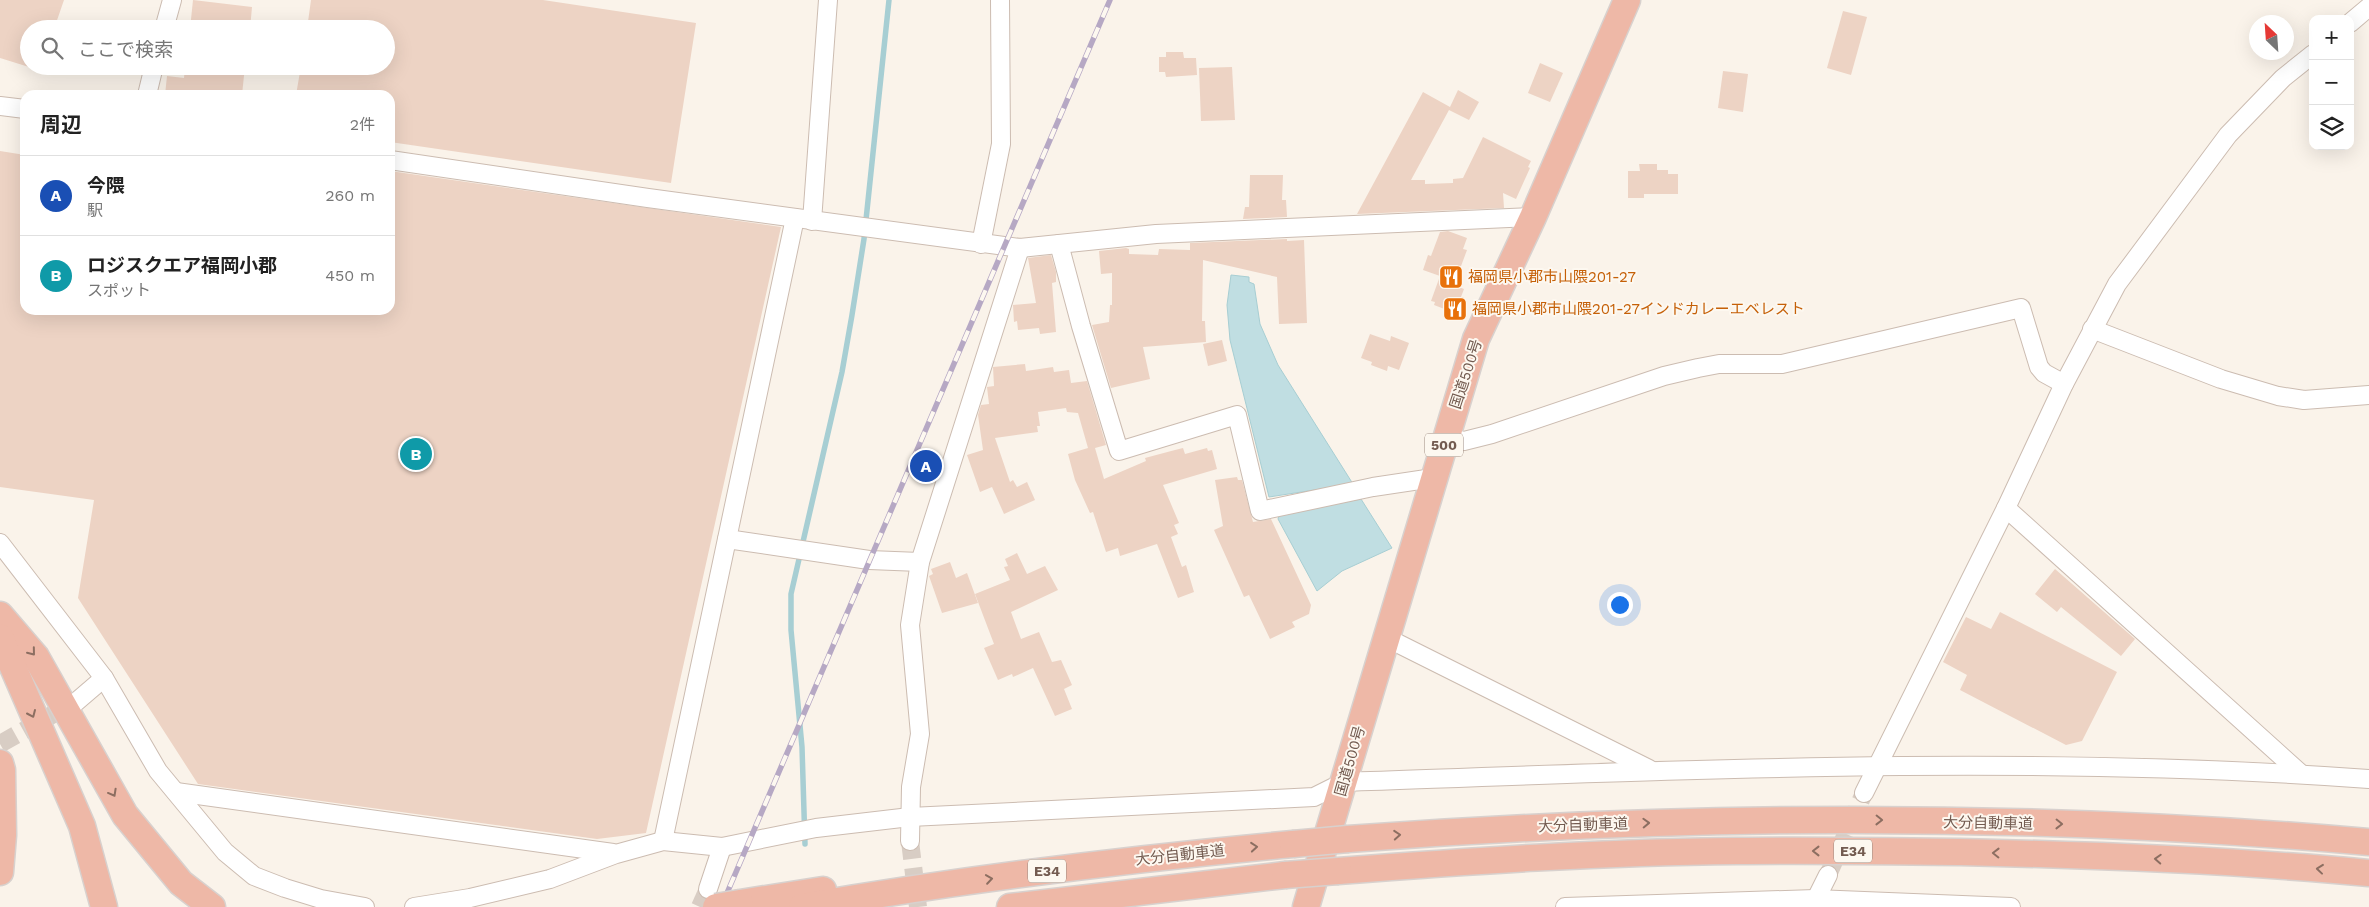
<!DOCTYPE html>
<html lang="ja">
<head>
<meta charset="utf-8">
<style>
	:root { --surface:#fff; --page:#f6f6f6; --text:#222; --muted:#767676; --line:#e0e0e0; --accent:#0f766e }
	body { margin:0; font-family:"Work Sans","Noto Sans JP",sans-serif; background:var(--page); color:var(--text) }
	.controls { position:absolute; right:15px; top:15px; display:grid; overflow:hidden; border-radius:10px; box-shadow:0 5px 20px #0002 }
	.controls button { width:45px; height:45px; display:grid; place-items:center; padding:0; border:0; border-bottom:1px solid var(--line); background:var(--surface); color:var(--text); font:25px sans-serif }
	.compass { position:absolute; left:2249px; top:15px; width:45px; height:45px; border-radius:50%; background:var(--surface); box-shadow:0 5px 20px #0002; rotate:335deg }
	.you { position:absolute; left:1619px; top:604px; width:18px; height:18px; margin:-12px; border:4px solid #fff; border-radius:50%; background:#1a73e8; box-shadow:0 0 0 8px #1a73e833 }
	.badge { display:grid; place-items:center; width:32px; height:32px; border-radius:50%; background:var(--accent); color:#fff; font-size:16px; font-weight:700 }
	.pin { position:absolute; translate:-50% -50%; border:2px solid #fff; box-shadow:0 1px 5px #0006 }
	.list { margin:0; padding:0; list-style:none }
	h2 { display:flex; justify-content:space-between; align-items:center; height:65px; margin:0; padding:0 20px; font-size:21px }
	h2 small { font-size:16px; font-weight:400; color:var(--muted) }
	.list li { display:grid; grid-template-columns:32px 1fr auto; gap:15px; align-items:center; box-sizing:border-box; height:80px; padding:0 20px; border-top:1px solid var(--line) }
	.list b { display:block; font-size:19px; white-space:nowrap }
	.list p { margin:0; font-size:16px; white-space:nowrap; color:var(--muted) }
	.list em { font-size:16px; font-style:normal; color:var(--muted) }
	.icon { flex:none; width:28px; height:28px; fill:none; stroke:currentColor; stroke-width:2; stroke-linecap:round; stroke-linejoin:round }
	.map { position:relative; flex:none; width:2369px; height:907px; overflow:hidden }
	.search { position:absolute; background:var(--surface); box-shadow:0 5px 20px #0002; left:20px; top:20px; width:375px; height:55px; display:flex; align-items:center; gap:12px; box-sizing:border-box; padding:0 18px; border-radius:28px; color:var(--muted); font-size:19px }
	.panel { position:absolute; background:var(--surface); box-shadow:0 5px 20px #0002; left:20px; top:90px; width:375px; height:225px; border-radius:15px }
	.map>svg:first-child { display:block }
</style>
</head>
<body>
<div class="map">
<svg width="2369" height="907" viewBox="0 0 2369 907">
	<rect width="100%" height="100%" fill="#faf3ea"/>
	<g fill="#c0dee2" stroke="#a7ced3">
		<polygon points="1231,275 1249,277 1249,282 1254,284 1260,324 1278,365 1353,484 1269,497 1230,340 1227,305"/>
		<polygon points="1361,499 1392,548 1342,571 1317,591 1278,519 1279,515"/>
	</g>
	<g fill="none" stroke-linecap="round" stroke-linejoin="round">
		<polyline stroke="#a7ced3" stroke-width="5.5" points="805,844 802,747 791,630 791,594 842,372 852,315 864,239 889,0"/>
	</g>
	<g fill="#edd3c4">
		<polygon points="0,0 64,0 54,29 29,29 29,67 0,58"/>
		<polygon points="193,0 252,7 250,29 190,29"/>
		<polygon points="311,0 543,0 696,23 671,183 390,142 390,95 296,95 301,66 386,66 386,29 307,29"/>
		<polygon points="1843,11 1867,17 1851,75 1827,68"/>
		<polygon points="1166,52 1183,52 1184,58 1196,58 1197,75 1166,77 1165,72 1159,72 1159,57 1166,57"/>
		<polygon points="1540,63 1563,73 1550,102 1528,93"/>
		<polygon points="185,66 245,66 242,95 165,95 167,76 184,78"/>
		<polygon points="1232,67 1235,120 1201,121 1199,68"/>
		<polygon points="1723,71 1748,74 1743,112 1718,108"/>
		<polygon points="1458,90 1479,102 1469,120 1449,110 1411,180 1425,180 1425,184 1453,183 1453,179 1463,178 1483,137 1531,161 1528,167 1530,168 1516,199 1503,193 1504,208 1357,214 1423,92 1450,107"/>
		<polygon points="0,151 25,155 25,310 390,310 390,171 781,227 646,833 597,839 198,784 78,598 94,500 0,487"/>
		<polygon points="1639,164 1657,164 1657,170 1668,170 1668,174 1678,174 1678,194 1644,194 1644,198 1628,198 1628,171 1640,171"/>
		<polygon points="1250,175 1283,175 1282,200 1286,200 1287,217 1243,219 1245,207 1249,207"/>
		<polygon points="1448,231 1467,238 1463,249 1467,250 1454,285 1464,289 1455,313 1434,305 1435,302 1431,301 1440,276 1423,270 1428,255 1431,256 1440,232"/>
		<polygon points="1287,239 1287,241 1304,240 1307,323 1279,324 1277,277 1203,260 1202,321 1205,321 1206,342 1143,347 1150,379 1111,388 1092,325 1109,322 1110,305 1112,305 1112,273 1101,274 1099,251 1126,248 1129,249 1129,254 1158,255 1159,249 1190,250 1190,243"/>
		<polygon points="1051,255 1056,272 1056,282 1052,283 1056,332 1040,334 1039,328 1018,330 1017,321 1014,322 1013,305 1036,303 1028,258"/>
		<polygon points="1370,334 1390,341 1391,336 1409,343 1399,370 1388,366 1387,371 1371,365 1372,362 1361,358"/>
		<polygon points="1222,340 1227,361 1208,366 1203,344"/>
		<polygon points="1025,364 1026,371 1053,367 1054,372 1069,370 1071,383 1087,381 1106,445 1095,448 1104,479 1146,461 1145,458 1175,450 1183,448 1185,454 1207,448 1208,451 1212,450 1217,469 1163,485 1179,523 1174,525 1178,534 1171,537 1182,567 1186,565 1194,592 1178,598 1157,544 1120,556 1118,548 1106,552 1093,512 1090,513 1075,480 1068,454 1088,448 1078,413 1067,412 1066,408 1038,412 1040,426 1037,426 1038,432 995,438 1010,482 1013,480 1017,487 1027,482 1035,500 1004,514 992,487 980,492 967,455 983,450 978,415 981,405 989,404 987,387 994,386 993,367"/>
		<polygon points="1237,477 1238,480 1242,480 1253,522 1271,519 1311,605 1309,614 1292,622 1295,627 1270,639 1249,595 1244,597 1214,530 1223,526 1215,480"/>
		<polygon points="1017,553 1027,574 1045,566 1058,590 1011,612 1021,639 1039,632 1052,662 1061,660 1072,685 1064,689 1072,709 1055,716 1033,668 1013,677 1012,674 998,680 984,648 994,644 975,594 1010,580 1004,567 1008,566 1005,559"/>
		<polygon points="950,562 956,578 967,573 978,603 942,613 929,576 933,574 931,569"/>
		<polygon points="2055,569 2135,639 2121,656 2061,607 2057,612 2035,594"/>
		<polygon points="2000,612 2117,672 2082,741 2066,745 1960,690 1967,675 1943,662 1966,617 1991,629"/>
	</g>
	<g fill="none" stroke-linecap="round" stroke-linejoin="round">
		<g stroke="#d8cdc4" stroke-width="18" stroke-dasharray="18 9" stroke-linecap="butt">
			<polyline points="0,744 73,703"/>
			<polyline points="910,841 918,907"/>
			<polyline points="1828,875 1864,793"/>
			<polyline points="700,907 708,889"/>
		</g>
		<defs>
			<g id="minor">
				<polyline points="2350,23 2369,7"/>
				<polyline points="164,29 172,0"/>
				<polyline points="147,95 154,66"/>
				<polyline points="0,106 25,109"/>
				<polyline points="390,160 648,198 1020,248 1156,234 1533,217"/>
				<polyline points="812,221 828,0"/>
				<polyline points="981,244 1001,144 1000,0"/>
				<polyline points="1059,244 1081,326 1119,451 1237,415 1260,511 1373,487 1433,478"/>
				<polyline points="2092,329 2221,379 2278,396 2304,400 2369,395"/>
				<polyline points="1446,438 1464,441 1492,434 1664,376 1698,368 1719,364 1782,364 2021,308 2039,367 2044,373 2064,384"/>
				<polyline points="2006,508 2300,773"/>
				<polyline points="727,539 869,560 920,562"/>
				<polyline points="0,543 104,678 158,771 225,852 254,876 285,888 321,899 365,907"/>
				<polyline points="1387,638 1649,769"/>
				<polyline points="76,702 104,678"/>
				<polyline points="176,792 613,853"/>
				<polyline points="1864,793 2006,508 2064,384 2117,284 2228,135 2283,78 2313,54"/>
				<polyline points="663,841 795,218"/>
				<polyline points="910,841 911,787 920,734 910,625 920,562 1020,248"/>
				<polyline points="708,889 722,847"/>
				<path d="M414,907L470,898L550,879L616,854L663,841L722,847L816,828L910,817L1314,797L1344,782C1685,770 2028,754 2369,779"/>
				<polyline points="1565,907 1815,899 2011,907"/>
				<polyline points="1812,907 1828,875"/>
			</g>
			<g id="highway">
				<polyline points="0,615 36,657 125,815 181,883 212,907"/>
				<polyline points="0,637 82,826 104,907"/>
				<polyline points="0,763 2,770 3,835 0,872"/>
				<path d="M1348,839C1688,814 2030,812 2369,842"/>
				<path d="M1338,871C1470,861 1603,852 1737,851C1811,850 1885,851 1960,852C2096,855 2233,860 2369,873"/>
				<polyline points="740,903 823,890"/>
				<path d="M802,907C965,879 1129,859 1293,844"/>
				<polyline points="1010,907 1285,875"/>
				<polyline points="1306,907 1476,339 1533,217 1627,0"/>
			</g>
		</defs>
		<use href="#minor" stroke="#ccbcb1" stroke-width="20"/>
		<use href="#highway" stroke="#d8d1ce" stroke-width="29"/>
		<use href="#minor" stroke="#fff" stroke-width="18"/>
		<use href="#highway" stroke="#eeb8a7" stroke-width="26"/>
		<defs>
			<polyline id="rail" points="721,907 1110,0"/>
		</defs>
		<use href="#rail" stroke="#b6a8c4" stroke-width="5.5"/>
		<use href="#rail" stroke="#fdf8f0" stroke-width="4" stroke-dasharray="11" stroke-linecap="butt"/>
		<defs>
			<g id="highway-bridge">
				<polyline points="1293,844 1348,839"/>
				<polyline points="1285,875 1338,871"/>
				<polyline points="716,907 740,903"/>
			</g>
		</defs>
		<use href="#highway-bridge" stroke="#d8d1ce" stroke-width="29" stroke-linecap="butt"/>
		<use href="#highway-bridge" stroke="#eeb8a7" stroke-width="26"/>
	</g>
	<defs><path id="oneway-chevron" d="M-2-3.5L2.5 0L-2 3.5" fill="none" stroke-width="1.6" stroke-linecap="round" stroke-linejoin="round" transform="scale(1.25)"/></defs>
	<g stroke="#8c6e61">
		<use href="#oneway-chevron" transform="translate(32 652) rotate(51)"/>
		<use href="#oneway-chevron" transform="translate(32 714) rotate(66)"/>
		<use href="#oneway-chevron" transform="translate(113 793) rotate(61)"/>
		<use href="#oneway-chevron" transform="translate(1879 820) rotate(1)"/>
		<use href="#oneway-chevron" transform="translate(1646 823) rotate(-2)"/>
		<use href="#oneway-chevron" transform="translate(2059 824) rotate(1)"/>
		<use href="#oneway-chevron" transform="translate(1397 835) rotate(-4)"/>
		<use href="#oneway-chevron" transform="translate(1254 847) rotate(-5)"/>
		<use href="#oneway-chevron" transform="translate(1816 851) rotate(-180)"/>
		<use href="#oneway-chevron" transform="translate(1996 853) rotate(-179)"/>
		<use href="#oneway-chevron" transform="translate(2158 859) rotate(-177)"/>
		<use href="#oneway-chevron" transform="translate(2320 869) rotate(-174)"/>
		<use href="#oneway-chevron" transform="translate(989 879) rotate(-8)"/>
	</g>
	<defs>
		<symbol id="restaurant-square" viewBox="-11 -11 22 22"><rect x="-9" y="-9" width="18" height="18" rx="4" fill="#e8710a" stroke="#fdf8f0"/><path d="M-5-6h1v4h1v-4h1v4h1v-4h1v5L-1.5 .5V6h-2V.5L-5-1ZM5-6V6H3V1.5H1.5Q1.5-4 5-6Z" fill="#fff"/></symbol>
	</defs>
	<g fill-rule="evenodd">
		<use href="#restaurant-square" x="1437" y="263" width="28" height="28"/>
		<use href="#restaurant-square" x="1441" y="295" width="28" height="28"/>
	</g>
	<g text-anchor="middle" stroke-width="4" stroke-linejoin="round" paint-order="stroke">
		<g fill="#fdf8f0" stroke="#9c8a80" stroke-width="1">
			<rect x="1425" y="433.5" width="38" height="23" rx="4"/>
			<rect x="1834" y="839.5" width="38" height="23" rx="4"/>
			<rect x="1028" y="859.5" width="38" height="23" rx="4"/>
		</g>
		<g font-size="14" font-weight="bold" fill="#735b50">
			<text x="1444" y="450">500</text>
			<text x="1853" y="856">E34</text>
			<text x="1047" y="876">E34</text>
		</g>
		<g font-size="15" fill="#c56008" stroke="#fdf8f0" text-anchor="start">
			<text x="1468" y="282">福岡県小郡市山隈201-27</text>
			<text x="1472" y="314">福岡県小郡市山隈201-27インドカレーエベレスト</text>
		</g>
		<g font-size="15" fill="#735b50" stroke="#fdf8f0">
			<text transform="translate(1466 374) rotate(-72)" y="5">国道500号</text>
			<text transform="translate(1350 761) rotate(-74)" y="5">国道500号</text>
			<text transform="translate(1988 823) rotate(1)" y="5">大分自動車道</text>
			<text transform="translate(1583 825) rotate(-2)" y="5">大分自動車道</text>
			<text transform="translate(1180 855) rotate(-6)" y="5">大分自動車道</text>
		</g>
	</g>
</svg>
<div class="controls">
<button>+</button>
<button>−</button>
<button><svg class="icon" aria-label="layers" viewBox="0 0 24 24"><path d="M12 4l9 5-9 5-9-5zM3 14l9 5 9-5"/></svg></button>
</div>
<svg class="compass" viewBox="-18 -18 36 36"><path d="M0-13l5 13h-10z" fill="#e53935"/><path d="M0 13l5-13h-10z" fill="#767676"/></svg>
<div class="you"></div>
<div class="pin badge" style="left:926px;top:466px;background:#1a4fb4">A</div>
<div class="pin badge" style="left:416px;top:454px;background:#0f9aa8">B</div>
<div class="search"><svg class="icon" aria-label="search" viewBox="0 0 24 24"><circle cx="10" cy="10" r="6"/><path d="M15 15l6 6"/></svg>ここで検索</div>
<section class="panel">
<h2>周辺<small>2件</small></h2>
<ul class="list">
<li><span class="badge" style="background:#1a4fb4">A</span><div><b>今隈</b><p>駅</p></div><em>260 m</em></li>
<li><span class="badge" style="background:#0f9aa8">B</span><div><b>ロジスクエア福岡小郡</b><p>スポット</p></div><em>450 m</em></li>
</ul>
</section>
</div>
</body>
</html>
